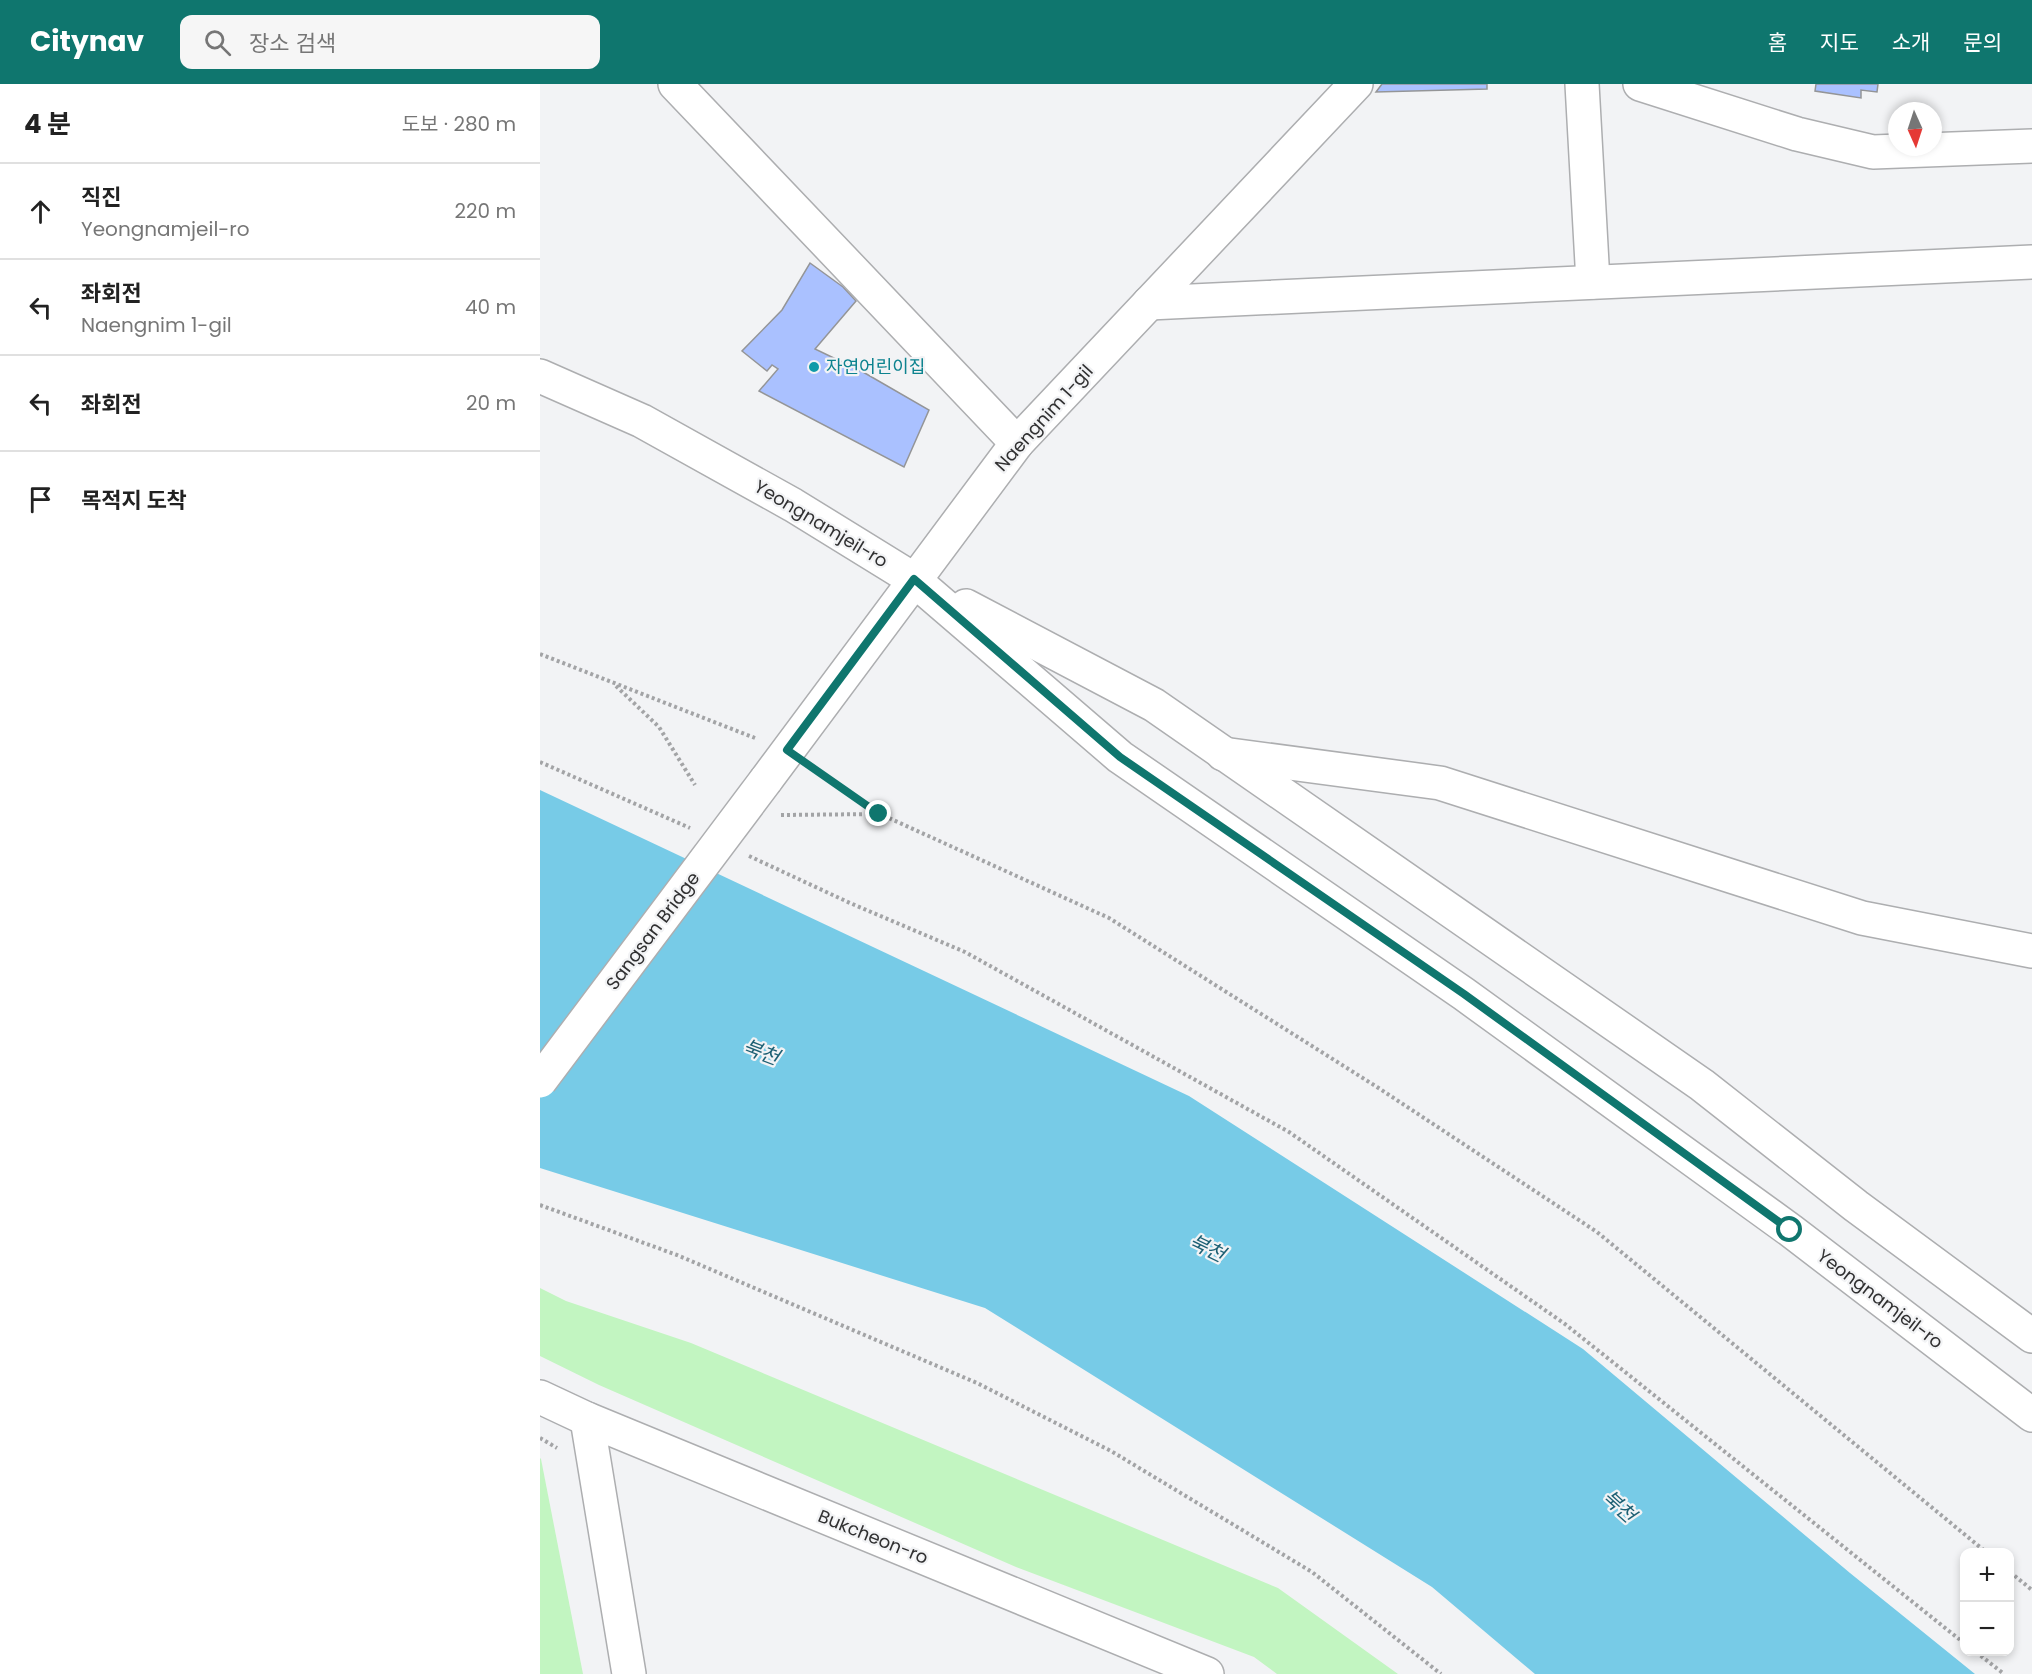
<!DOCTYPE html>
<html lang="ko">
<head>
<meta charset="utf-8">
<style>
	:root { --surface:#fff; --page:#f6f6f6; --text:#222; --muted:#767676; --line:#e0e0e0; --accent:#0f766e }
	body { margin:0; font-family:Poppins,"Noto Sans KR",sans-serif; background:var(--page); color:var(--text) }
	.controls { position:absolute; right:18px; bottom:18px; display:grid; overflow:hidden; border-radius:12px; box-shadow:0 3px 9px #0003 }
	.controls button { width:54px; height:54px; display:grid; place-items:center; padding:0; border:0; border-bottom:2px solid var(--line); background:var(--surface); color:var(--text); font:30px sans-serif }
	.compass { position:absolute; left:1348px; top:18px; width:54px; height:54px; border-radius:50%; background:var(--surface); box-shadow:0 3px 9px #0003; rotate:177deg }
	.stop { position:absolute; width:18px; height:18px; margin:-14px; border:4px solid #0f766e; border-radius:50%; background:#fff }
	.stop.end { background:#0f766e; border-color:#fff; box-shadow:0 2px 6px #0008 }
	.list { margin:0; padding:0; list-style:none }
	h2 { display:flex; justify-content:space-between; align-items:center; height:78px; margin:0; padding:0 24px; font-size:26px }
	h2 small { font-size:20px; font-weight:400; color:var(--muted) }
	.list li { display:grid; grid-template-columns:39px 1fr auto; gap:18px; align-items:center; box-sizing:border-box; height:96px; padding:0 24px; border-top:2px solid var(--line) }
	.list b { display:block; font-size:22px; white-space:nowrap }
	.list p { margin:0; font-size:20px; white-space:nowrap; color:var(--muted) }
	.list em { font-size:20px; font-style:normal; color:var(--muted) }
	.icon { flex:none; width:33px; height:33px; fill:none; stroke:currentColor; stroke-width:2; stroke-linecap:round; stroke-linejoin:round }
	.map { position:relative; flex:none; width:1492px; height:1590px; overflow:hidden }
	header { display:flex; align-items:center; gap:36px; box-sizing:border-box; height:84px; padding:0 30px; background:var(--accent); color:#fff }
	header strong { font-size:28px }
	nav { display:flex; gap:33px; margin-inline-start:auto; font-size:21px }
	.search { width:420px; height:54px; background:var(--page); display:flex; align-items:center; gap:15px; box-sizing:border-box; padding:0 21px; border-radius:12px; color:var(--muted); font-size:22px }
	main { display:flex }
	aside { flex:1; background:var(--surface) }
	.map>svg:first-child { display:block }
</style>
</head>
<body>
<header>
<strong>Citynav</strong>
<div class="search"><svg class="icon" aria-label="search" viewBox="0 0 24 24"><circle cx="10" cy="10" r="6"/><path d="M15 15l6 6"/></svg>장소 검색</div>
<nav><a>홈</a><a>지도</a><a>소개</a><a>문의</a></nav>
</header>
<main>
<aside>
<h2>4 분<small>도보 · 280 m</small></h2>
<ul class="list">
<li><svg class="icon" aria-label="ahead" viewBox="0 0 24 24"><path d="M12 20V5M6 11l6-6 6 6"/></svg><div><b>직진</b><p>Yeongnamjeil-ro</p></div><em>220 m</em></li>
<li><svg class="icon" aria-label="left" viewBox="0 0 24 24"><path d="M17 20v-9H6M10 6l-5 5 5 5"/></svg><div><b>좌회전</b><p>Naengnim 1-gil</p></div><em>40 m</em></li>
<li><svg class="icon" aria-label="left" viewBox="0 0 24 24"><path d="M17 20v-9H6M10 6l-5 5 5 5"/></svg><div><b>좌회전</b></div><em>20 m</em></li>
<li><svg class="icon" aria-label="arrive" viewBox="0 0 24 24"><path d="M6 21V4h12l-3 4 3 4H6"/></svg><div><b>목적지 도착</b></div></li>
</ul>
</aside>
<div class="map">
<svg width="1492" height="1590" viewBox="0 0 1492 1590">
	<rect width="100%" height="100%" fill="#f2f3f5"/>
	<g fill="#c2f5c1">
		<polygon points="0,1204 26,1217 151,1259 738,1504 858,1590 737,1590 714,1573 476,1483 59,1301 0,1272"/>
		<polygon points="0,1374 1,1375 43,1590 0,1590"/>
	</g>
	<polygon fill="#77cbe7" points="0,706 649,1012 1043,1265 1310,1489 1435,1590 995,1590 892,1503 445,1224 0,1084"/>
	<g fill="#aac1ff" stroke="#949597" stroke-width="1.5">
		<polygon points="842,0 947,0 947,5 836,8"/>
		<polygon points="1276,0 1338,0 1337,8 1321,6 1321,14 1275,7"/>
		<polygon points="270,179 303,203 316,217 275,265 323,288 389,326 364,383 219,307 238,285 232,281 227,287 202,267 242,226"/>
	</g>
	<g fill="none" stroke-linecap="round" stroke-linejoin="round">
		<defs>
			<g id="street">
				<polyline points="135,0 477,359"/>
				<polyline points="1042,0 1053,198"/>
				<polyline points="1100,0 1257,50 1333,68 1492,62"/>
				<polyline points="609,219 1492,178"/>
				<polyline points="683,670 900,699 1322,834 1492,867"/>
				<polyline points="47,1335 89,1590"/>
			</g>
			<g id="secondary">
				<polyline points="0,292 102,337 253,421 373,495 580,673 924,910 1250,1146 1492,1331"/>
				<polyline points="426,522 614,621 1162,1001 1316,1122 1492,1252"/>
				<polyline points="226,696 477,359 816,0"/>
				<polyline points="0,1313 47,1335 667,1590"/>
			</g>
		</defs>
		<use href="#street" stroke="#adaeb0" stroke-width="36"/>
		<use href="#secondary" stroke="#adaeb0" stroke-width="36"/>
		<g stroke="#a3a4a6" stroke-width="4" stroke-dasharray="3 3" stroke-linecap="butt">
			<polyline points="0,570 215,654"/>
			<polyline points="76,602 119,643 155,701"/>
			<polyline points="0,678 150,744"/>
			<polyline points="274,685 340,730 569,834 837,1003 1057,1148 1446,1468"/>
			<polyline points="241,731 339,730"/>
			<polyline points="209,772 310,819 425,868 749,1048 1025,1240 1424,1559"/>
			<polyline points="0,1121 137,1171 437,1299 571,1367 772,1488 901,1590"/>
			<polyline points="0,1354 17,1364"/>
			<polyline points="1470,1488 1492,1506"/>
			<polyline points="1436,1568 1464,1590"/>
		</g>
		<use href="#street" stroke="#fff" stroke-width="33"/>
		<use href="#secondary" stroke="#fff" stroke-width="33"/>
		<defs>
			<polyline id="secondary-bridge" points="0,997 226,696"/>
		</defs>
		<use href="#secondary-bridge" stroke="#adaeb0" stroke-width="36" stroke-linecap="butt"/>
		<use href="#secondary-bridge" stroke="#fff" stroke-width="33"/>
	</g>
	<g fill="none" stroke-linecap="round" stroke-linejoin="round">
		<polyline stroke="#0f766e" stroke-width="8" points="339,730 247,666 374,495 580,673 924,910 1250,1146"/>
	</g>
	<circle fill="#0f9aa8" stroke="#f2f3f5" stroke-width="2" cx="274" cy="283" r="6"/>
	<g text-anchor="middle" stroke-width="4.5" stroke-linejoin="round" paint-order="stroke">
		<g font-size="18" fill="#0d838f" stroke="#f2f3f5" text-anchor="start">
			<text x="286" y="289">자연어린이집</text>
		</g>
		<g font-size="18" fill="#303031" stroke="#f2f3f5">
			<text transform="translate(504 334) rotate(-48)" y="6">Naengnim 1-gil</text>
			<text transform="translate(281 440) rotate(31)" y="6">Yeongnamjeil-ro</text>
			<text transform="translate(113 847) rotate(-53)" y="6">Sangsan Bridge</text>
			<text transform="translate(1340 1215) rotate(37)" y="6">Yeongnamjeil-ro</text>
			<text transform="translate(333 1453) rotate(22)" y="6">Bukcheon-ro</text>
		</g>
		<g font-size="20" font-style="italic" fill="#1d6074" stroke="#f2f3f5">
			<text transform="translate(221 968) rotate(21)" y="7">북천</text>
			<text transform="translate(667 1164) rotate(26)" y="7">북천</text>
			<text transform="translate(1079 1422) rotate(42)" y="7">북천</text>
		</g>
	</g>
</svg>
<div class="controls">
<button>+</button>
<button>−</button>
</div>
<svg class="compass" viewBox="-18 -18 36 36"><path d="M0-13l5 13h-10z" fill="#e53935"/><path d="M0 13l5-13h-10z" fill="#767676"/></svg>
<div class="stop" style="left:1250px;top:1146px"></div>
<div class="stop end" style="left:339px;top:730px"></div>
</div>
</main>
</body>
</html>
